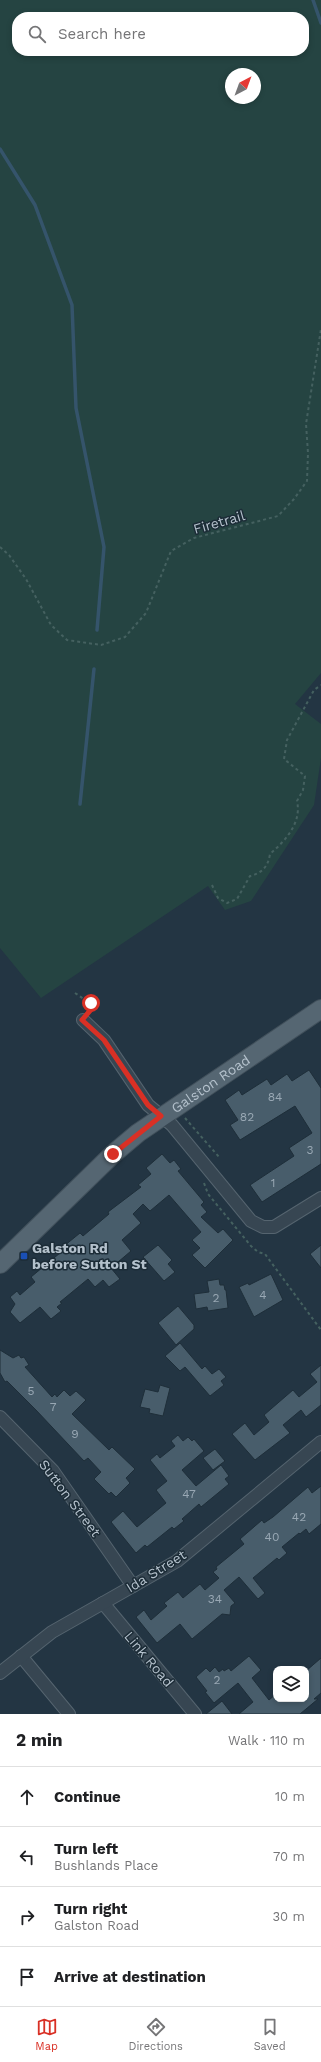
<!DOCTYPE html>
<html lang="en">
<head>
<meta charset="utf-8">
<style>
	:root { --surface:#fff; --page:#f2f2f2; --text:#202124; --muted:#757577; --line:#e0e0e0; --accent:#d93025 }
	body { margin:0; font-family:"Work Sans",sans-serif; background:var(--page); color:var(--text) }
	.controls { position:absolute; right:12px; bottom:12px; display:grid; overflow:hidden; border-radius:8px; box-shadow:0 2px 6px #0003 }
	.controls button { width:36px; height:36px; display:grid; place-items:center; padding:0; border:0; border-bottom:1px solid var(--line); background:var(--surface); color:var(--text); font:20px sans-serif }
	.compass { position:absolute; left:225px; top:68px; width:36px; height:36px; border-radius:50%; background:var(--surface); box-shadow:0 2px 6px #0003; rotate:41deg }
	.stop { position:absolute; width:12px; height:12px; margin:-9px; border:3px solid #d93025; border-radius:50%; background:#fff }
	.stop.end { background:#d93025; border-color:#fff; box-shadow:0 1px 4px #0008 }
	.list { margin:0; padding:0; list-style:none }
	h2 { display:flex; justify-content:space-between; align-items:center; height:52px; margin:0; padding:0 16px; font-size:17px }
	h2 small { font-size:13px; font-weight:400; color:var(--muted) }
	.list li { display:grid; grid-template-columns:26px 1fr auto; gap:12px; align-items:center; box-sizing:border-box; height:60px; padding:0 16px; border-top:1px solid var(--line) }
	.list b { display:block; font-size:15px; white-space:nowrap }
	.list p { margin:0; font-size:13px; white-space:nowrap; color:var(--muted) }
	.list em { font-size:13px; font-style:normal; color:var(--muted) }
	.icon { flex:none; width:22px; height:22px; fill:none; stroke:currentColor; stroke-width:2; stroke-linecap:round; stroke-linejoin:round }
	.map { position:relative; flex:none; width:321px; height:1714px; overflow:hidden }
	.search { position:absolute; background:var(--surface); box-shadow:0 2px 6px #0003; left:12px; right:12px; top:12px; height:44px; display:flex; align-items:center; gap:10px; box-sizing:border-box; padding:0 14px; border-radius:16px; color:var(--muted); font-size:15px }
	.sheet { height:292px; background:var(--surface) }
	nav { display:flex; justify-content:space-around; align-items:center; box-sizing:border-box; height:56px; border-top:1px solid var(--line); background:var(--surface); font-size:11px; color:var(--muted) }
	nav a { display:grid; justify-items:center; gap:2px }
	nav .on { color:var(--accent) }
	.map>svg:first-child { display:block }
</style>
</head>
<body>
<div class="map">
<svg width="321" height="1714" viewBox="0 0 321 1714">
	<rect width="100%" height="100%" fill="#233543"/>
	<path fill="#254442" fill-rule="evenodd" d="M0,0H321V673L295,704L321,724V758L314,805L251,901L225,910L208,886L41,998L0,948ZM17,17H304V51H17ZM231,74H255V98H231Z"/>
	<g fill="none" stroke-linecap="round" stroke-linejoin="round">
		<g stroke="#35546b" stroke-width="3.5">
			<polyline points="313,0 321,23"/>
			<polyline points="0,149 35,205 72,305 76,408 104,547 97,630"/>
			<polyline points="80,804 94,669"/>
		</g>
	</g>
	<g fill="#485d6b" stroke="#1e2e39">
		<polygon points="309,1070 321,1088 321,1164 262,1202 250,1185 294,1156 289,1148 312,1133 295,1106 240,1140 230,1125 238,1120 225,1100 239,1090 242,1095 267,1079 271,1085 287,1074 292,1081"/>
		<polygon points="162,1154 170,1163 174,1160 181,1169 178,1171 204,1202 201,1205 207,1212 201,1217 218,1233 223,1229 233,1240 205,1268 192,1255 200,1248 192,1240 201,1232 169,1195 150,1211 143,1204 133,1214 141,1223 122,1240 131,1251 111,1268 120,1279 109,1287 103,1280 95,1287 88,1279 60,1302 62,1303 57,1307 61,1311 51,1319 40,1307 20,1323 10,1312 15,1304 10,1297 17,1291 20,1295 35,1282 31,1277 66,1248 64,1246 80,1233 83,1236 109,1214 108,1212 141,1187 138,1185 151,1174 146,1168"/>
		<polygon points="158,1245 172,1260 168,1264 175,1272 164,1281 143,1257"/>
		<polygon points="321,1245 321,1268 310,1254"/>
		<polygon points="271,1274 283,1300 254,1317 239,1287 248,1283 249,1285"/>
		<polygon points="219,1279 220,1285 224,1285 225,1290 226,1290 228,1308 208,1311 207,1307 196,1309 194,1294 209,1292 207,1281"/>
		<polygon points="178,1306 194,1325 194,1329 176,1345 158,1323"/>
		<polygon points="180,1343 202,1369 205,1366 212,1374 219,1369 226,1377 221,1381 224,1385 210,1396 185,1367 180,1371 165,1356"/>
		<polygon points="0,1350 13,1358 19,1355 21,1358 24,1357 29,1365 25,1367 52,1397 55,1394 57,1397 64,1390 70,1396 76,1391 86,1400 72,1414 109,1450 112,1447 135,1469 126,1478 130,1483 116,1497 111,1492 109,1494 94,1479 101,1472 88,1458 84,1461 36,1410 7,1381 5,1382 0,1373"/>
		<polygon points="321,1365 321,1405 306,1417 301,1410 283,1425 290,1433 255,1460 232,1434 245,1423 254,1435 269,1422 264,1415 293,1390 299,1397 317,1382 310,1374"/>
		<polygon points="160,1385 170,1388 163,1416 149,1413 150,1409 140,1407 145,1389 158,1392"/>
		<polygon points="178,1435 183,1441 188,1437 192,1441 194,1439 204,1451 182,1470 196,1486 221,1465 229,1476 225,1479 229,1484 201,1507 199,1504 182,1519 184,1521 174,1529 172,1527 147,1547 145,1545 136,1553 111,1522 123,1511 137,1527 166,1503 156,1490 167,1481 150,1460 157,1454 160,1458 175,1446 171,1441"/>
		<polygon points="215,1449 225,1461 213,1470 203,1458"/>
		<polygon points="321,1486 321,1524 309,1534 306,1529 300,1534 299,1533 282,1547 287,1553 279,1560 277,1558 253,1578 265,1593 258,1599 239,1577 224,1590 235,1603 231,1606 230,1615 222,1614 192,1639 180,1624 157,1643 136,1617 144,1610 151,1620 167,1606 164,1603 178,1592 183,1598 200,1584 205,1590 219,1578 213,1572 217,1569 216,1567 244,1544 240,1539 262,1520 264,1523 273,1517 308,1487 312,1493"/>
		<polygon points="249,1656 261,1670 252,1678 269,1700 276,1694 276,1699 306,1699 306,1671 321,1658 321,1693 314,1699 318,1699 300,1714 239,1714 253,1702 238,1683 214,1703 205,1692 207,1691 196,1677 206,1668 210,1672 215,1667 219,1672 223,1669 224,1671 229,1668 231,1671"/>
		<polygon points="222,1701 232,1714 206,1714"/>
	</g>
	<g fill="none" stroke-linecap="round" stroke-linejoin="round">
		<defs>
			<g id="minor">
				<polyline points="83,1020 104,1040 148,1105 172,1125 251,1221 263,1227 274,1227 321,1198"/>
				<polyline points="0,1417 53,1471 133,1586"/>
				<polyline points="103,1603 195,1714"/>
				<polyline points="21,1656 69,1714"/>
				<polyline points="0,1673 52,1632 177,1561 321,1442"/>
			</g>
			<g id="primary">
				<path id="s1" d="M0,1264L113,1154L138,1133L321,1009"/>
			</g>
		</defs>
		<use href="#minor" stroke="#55646f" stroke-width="14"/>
		<use href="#primary" stroke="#41505b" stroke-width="20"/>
		<g stroke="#456160" stroke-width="2" stroke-dasharray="3 3" stroke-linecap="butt">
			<polyline points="0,547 9,555 26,579 51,625 67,640 101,645 125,637 146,613 171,551 194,538 278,516 294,499 307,481 308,453 306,424 321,329"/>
			<path d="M212,885L218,898L227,903L237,899L250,876C262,873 268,867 270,854C285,841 302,823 297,801L303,790L305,776L284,759L287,740L314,690L321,685"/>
			<polyline points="75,993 94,1006 90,1011"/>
			<polyline points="185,1118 219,1157"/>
			<polyline points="204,1183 208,1194 251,1246 258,1252 265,1254 321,1330"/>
		</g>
		<use href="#minor" stroke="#374652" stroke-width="12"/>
		<use href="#primary" stroke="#556672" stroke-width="18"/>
	</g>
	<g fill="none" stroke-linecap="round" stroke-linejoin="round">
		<polyline stroke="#d93025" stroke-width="5" points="91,1003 94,1006 82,1020 104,1040 148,1105 161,1116 113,1154"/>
	</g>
	<rect fill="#1a4fb4" stroke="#1c2c37" stroke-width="1.5" x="20" y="1252" width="8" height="8" rx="2"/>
	<g text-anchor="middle" stroke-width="3" stroke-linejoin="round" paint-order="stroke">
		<g font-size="12" fill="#99a8b4">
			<text x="275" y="1101">84</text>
			<text x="247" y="1121">82</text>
			<text x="310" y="1154">3</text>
			<text x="273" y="1187">1</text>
			<text x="263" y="1299">4</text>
			<text x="216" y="1302">2</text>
			<text x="31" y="1395">5</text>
			<text x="53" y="1411">7</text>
			<text x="75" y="1438">9</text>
			<text x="189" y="1498">47</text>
			<text x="299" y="1521">42</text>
			<text x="272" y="1541">40</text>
			<text x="215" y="1603">34</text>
			<text x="217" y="1684">2</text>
		</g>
		<g font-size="14" fill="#b4c1cc" stroke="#1c2c37">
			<text transform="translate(219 522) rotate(-16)" y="5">Firetrail</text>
			<text dy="5" stroke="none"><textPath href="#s1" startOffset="278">Galston Road</textPath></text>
			<text transform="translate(70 1498) rotate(53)" y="5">Sutton Street</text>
			<text transform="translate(156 1571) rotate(-32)" y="5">Ida Street</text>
			<text transform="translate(149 1659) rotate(50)" y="5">Link Road</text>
		</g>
		<g font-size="14" font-weight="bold" fill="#b4c1cc" stroke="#1c2c37" text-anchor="start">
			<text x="32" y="1253">Galston Rd<tspan x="32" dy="16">before Sutton St</tspan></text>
		</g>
	</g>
</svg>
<div class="controls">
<button><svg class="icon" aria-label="layers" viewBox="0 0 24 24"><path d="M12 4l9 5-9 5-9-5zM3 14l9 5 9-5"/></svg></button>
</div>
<svg class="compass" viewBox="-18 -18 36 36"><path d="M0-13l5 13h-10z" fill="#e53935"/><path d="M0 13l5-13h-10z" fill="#757577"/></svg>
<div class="stop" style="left:91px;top:1003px"></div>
<div class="stop end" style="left:113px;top:1154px"></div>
<div class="search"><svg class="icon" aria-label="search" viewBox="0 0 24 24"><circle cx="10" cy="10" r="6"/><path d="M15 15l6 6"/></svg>Search here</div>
</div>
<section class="sheet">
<h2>2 min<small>Walk · 110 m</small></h2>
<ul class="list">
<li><svg class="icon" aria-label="ahead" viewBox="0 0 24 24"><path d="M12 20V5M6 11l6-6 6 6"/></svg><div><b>Continue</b></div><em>10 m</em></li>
<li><svg class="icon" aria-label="left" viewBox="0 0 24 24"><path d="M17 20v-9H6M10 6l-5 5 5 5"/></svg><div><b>Turn left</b><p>Bushlands Place</p></div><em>70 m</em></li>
<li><svg class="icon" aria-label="right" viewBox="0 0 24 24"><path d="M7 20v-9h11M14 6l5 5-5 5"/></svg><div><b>Turn right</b><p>Galston Road</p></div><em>30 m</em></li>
<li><svg class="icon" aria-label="arrive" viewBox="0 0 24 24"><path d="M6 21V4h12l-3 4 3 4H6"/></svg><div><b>Arrive at destination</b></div></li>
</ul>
</section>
<nav>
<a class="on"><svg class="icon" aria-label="map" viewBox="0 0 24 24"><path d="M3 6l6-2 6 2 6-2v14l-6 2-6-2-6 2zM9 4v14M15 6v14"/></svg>Map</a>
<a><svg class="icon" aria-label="directions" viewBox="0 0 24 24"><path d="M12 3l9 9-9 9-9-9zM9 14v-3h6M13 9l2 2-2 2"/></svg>Directions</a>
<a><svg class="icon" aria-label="saved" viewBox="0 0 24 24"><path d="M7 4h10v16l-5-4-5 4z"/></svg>Saved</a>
</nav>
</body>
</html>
